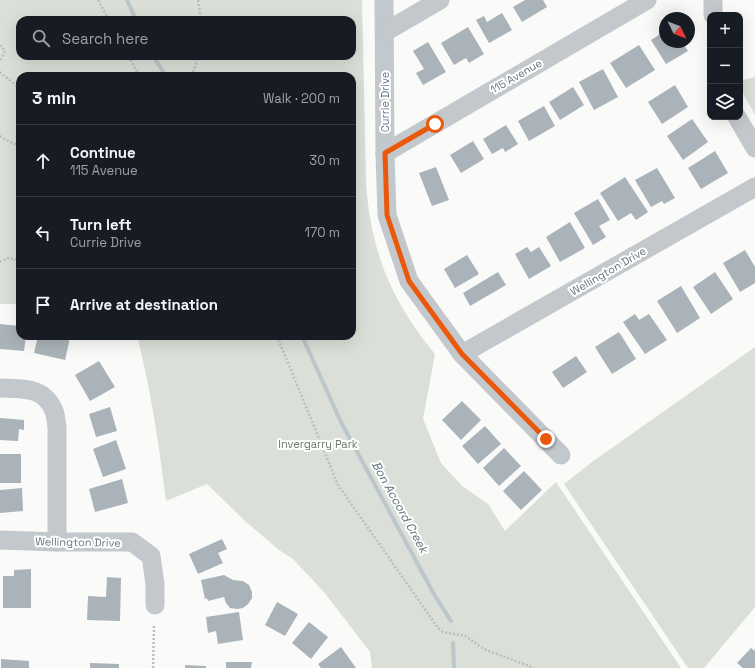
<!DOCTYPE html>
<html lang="en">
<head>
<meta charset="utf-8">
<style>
	:root { --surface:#171b24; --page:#242831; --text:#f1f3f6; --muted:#9ea1a6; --line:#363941 }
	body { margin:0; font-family:"Space Grotesk",sans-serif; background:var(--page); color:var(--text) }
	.controls { position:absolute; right:12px; top:12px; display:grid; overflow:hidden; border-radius:8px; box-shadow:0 4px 16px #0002 }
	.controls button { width:36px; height:36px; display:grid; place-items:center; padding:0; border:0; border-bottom:1px solid var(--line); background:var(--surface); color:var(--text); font:20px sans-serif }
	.compass { position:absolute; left:659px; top:12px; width:36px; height:36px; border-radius:50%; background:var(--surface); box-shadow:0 4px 16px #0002; rotate:133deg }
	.stop { position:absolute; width:12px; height:12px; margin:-9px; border:3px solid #ea580c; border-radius:50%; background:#fff }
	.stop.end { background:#ea580c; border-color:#fff; box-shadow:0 1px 4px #0008 }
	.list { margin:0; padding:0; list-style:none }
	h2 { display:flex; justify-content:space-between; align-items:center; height:52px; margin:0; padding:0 16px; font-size:17px }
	h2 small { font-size:13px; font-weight:400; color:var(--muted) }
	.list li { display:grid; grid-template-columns:26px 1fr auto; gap:12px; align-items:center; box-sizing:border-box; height:72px; padding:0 16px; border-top:1px solid var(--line) }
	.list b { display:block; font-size:15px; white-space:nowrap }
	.list p { margin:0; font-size:13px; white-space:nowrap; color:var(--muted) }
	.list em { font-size:13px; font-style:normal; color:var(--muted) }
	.icon { flex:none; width:22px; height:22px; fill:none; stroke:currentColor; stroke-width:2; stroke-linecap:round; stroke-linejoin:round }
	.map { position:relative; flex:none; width:755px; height:668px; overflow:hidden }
	.search { position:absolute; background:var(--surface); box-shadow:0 4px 16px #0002; left:16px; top:16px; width:340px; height:44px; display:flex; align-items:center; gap:10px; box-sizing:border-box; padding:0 14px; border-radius:12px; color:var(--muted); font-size:15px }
	.panel { position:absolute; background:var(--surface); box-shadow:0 4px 16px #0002; left:16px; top:72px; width:340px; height:268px; border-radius:12px }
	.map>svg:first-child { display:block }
</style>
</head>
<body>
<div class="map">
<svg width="755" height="668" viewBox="0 0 755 668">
	<rect width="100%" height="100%" fill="#fafaf8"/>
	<g fill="#dadfd7" fill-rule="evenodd">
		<path d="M0,0H362L366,183C371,252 391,301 435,354L423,419L441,463L462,486L488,504L505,531L556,482L681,668H372L370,652L324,592L293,559L279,550L245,521L207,484L166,501C159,445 151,390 137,336H352V76H20V304H0ZM20,20H352V56H20Z"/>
		<polygon points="755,77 755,115 740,88 740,81"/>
		<polygon points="755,347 755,607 704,668 688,668 564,484 592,462"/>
	</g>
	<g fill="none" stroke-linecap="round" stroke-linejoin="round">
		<g stroke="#bbc7cb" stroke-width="4">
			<polyline points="127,0 136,20"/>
			<polyline points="153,56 166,76"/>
			<polyline points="302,336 341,422 435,596 451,621"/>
			<polyline points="453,643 454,668"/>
		</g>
	</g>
	<g fill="#aab3b9">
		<polygon points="525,0 543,0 547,7 522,22 513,7"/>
		<polygon points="502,13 512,30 489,43 476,20 484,16 487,22"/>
		<polygon points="468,27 484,54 469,63 466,58 454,65 441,43"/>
		<polygon points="665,31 665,42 682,42 688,51 666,64 651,40"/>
		<polygon points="428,42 446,72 423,85 416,73 424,69 413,51"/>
		<polygon points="639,45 655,70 626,88 610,63"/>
		<polygon points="603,69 618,97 594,110 579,82"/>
		<polygon points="675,85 688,107 662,124 648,102"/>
		<polygon points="573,87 584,105 560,120 549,102"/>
		<polygon points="544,106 555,126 529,141 518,121"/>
		<polygon points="692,119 708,142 683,160 667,136"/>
		<polygon points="506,125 518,144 505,152 503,148 492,154 483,139"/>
		<polygon points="473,141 484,159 461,173 450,155"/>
		<polygon points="715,151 728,173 701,189 688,168"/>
		<polygon points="436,167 449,200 432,206 419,173"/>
		<polygon points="657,168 675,198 664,204 662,201 651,207 635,180"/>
		<polygon points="625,177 648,212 636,220 631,213 618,221 600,193"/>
		<polygon points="598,199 610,220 599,226 606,237 593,245 574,213"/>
		<polygon points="570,222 585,248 560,262 546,237"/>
		<polygon points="527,247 531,252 539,247 551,266 529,279 515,254"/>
		<polygon points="745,250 755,267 755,283 740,292 723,263"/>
		<polygon points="467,255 479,274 455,288 444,269"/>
		<polygon points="498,272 506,285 470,306 463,293"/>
		<polygon points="715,272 733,299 711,314 693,287"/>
		<polygon points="681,286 700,318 677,333 657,301"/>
		<polygon points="635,314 639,320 649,314 667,340 645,354 623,322"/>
		<polygon points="0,324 20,326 20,336 26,336 24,351 0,349"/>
		<polygon points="619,332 636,359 612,374 595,347"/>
		<polygon points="38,336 63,336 70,338 65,360 34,353"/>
		<polygon points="576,356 587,372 563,388 552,372"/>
		<polygon points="99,361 115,387 90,401 75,375"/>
		<polygon points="462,401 481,420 461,440 442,420"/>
		<polygon points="110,407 117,431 96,437 89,414"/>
		<polygon points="0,418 24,420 24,430 19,429 18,441 0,440"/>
		<polygon points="485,426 501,444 478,464 462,446"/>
		<polygon points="116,440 126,469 103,477 93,449"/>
		<polygon points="504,448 521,466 499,486 483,468"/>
		<rect x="0" y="454" width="21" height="29"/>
		<polygon points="524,471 542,490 521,510 503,491"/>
		<polygon points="122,479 128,503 95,512 89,489"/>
		<polygon points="22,488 23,511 0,513 0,490"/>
		<polygon points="222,539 227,549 218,553 223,563 198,574 189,554"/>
		<polygon points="31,569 31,608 3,608 3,576 14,576 14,570"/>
		<polygon points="224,575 233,580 243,581 249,585 252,592 252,598 248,604 243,608 237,609 230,608 226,603 224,597 208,601 207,598 205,599 201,580"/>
		<polygon points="107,577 121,578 120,621 87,620 88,596 106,597"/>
		<polygon points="277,602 298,614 285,636 265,625"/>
		<polygon points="239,612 243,640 218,644 216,631 208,633 206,617"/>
		<polygon points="309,622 328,637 311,659 292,643"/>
		<polygon points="341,647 356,668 321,668 318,664"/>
		<polygon points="751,648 755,651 755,668 743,668 737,663"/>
		<polygon points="1,659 29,661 29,668 1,668"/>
		<polygon points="226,662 252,662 251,668 226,668"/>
		<polygon points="90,663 119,664 119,668 90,668"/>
		<polygon points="185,665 206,666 206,668 185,668"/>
	</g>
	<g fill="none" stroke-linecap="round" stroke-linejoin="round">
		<g stroke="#bbbfc2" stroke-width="2.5" stroke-dasharray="2 2" stroke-linecap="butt">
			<polyline points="98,0 109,20"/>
			<polyline points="198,0 201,20"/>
			<polyline points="0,45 5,51 0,61"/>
			<polyline points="129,56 139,76"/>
			<polyline points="0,72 20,89"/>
			<polyline points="192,76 198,56"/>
			<polyline points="0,136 14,144 20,145"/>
			<polyline points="0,262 8,258 20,260"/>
			<polyline points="277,336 338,485 438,628 443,632 465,636 484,649 534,668"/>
			<polyline points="153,668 154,626"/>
		</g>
		<g stroke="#c3c8cc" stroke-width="19">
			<polyline points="384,0 385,153 387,215 409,281 462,354 561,455"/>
			<polyline points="713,0 713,15"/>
			<polyline points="385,32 440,0"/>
			<polyline points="737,117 755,148"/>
			<polyline points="385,153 647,0"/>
			<polyline points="462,354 755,187"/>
			<path d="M0,388C22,389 44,386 54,411C56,416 56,422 57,427V542"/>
			<polyline points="0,540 57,542 132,542 151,556 155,584 155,605"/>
		</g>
	</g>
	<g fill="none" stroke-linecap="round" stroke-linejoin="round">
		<polyline stroke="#ea580c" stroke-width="5" points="435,124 385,153 387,215 409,281 462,354 546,439"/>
	</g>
	<g text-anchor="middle" stroke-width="4" stroke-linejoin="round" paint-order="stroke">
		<g font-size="11" fill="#657683" stroke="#fff">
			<text transform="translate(516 76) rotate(-30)" y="4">115 Avenue</text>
			<text transform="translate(385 102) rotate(-90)" y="4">Currie Drive</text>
			<text transform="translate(608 271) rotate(-30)" y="4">Wellington Drive</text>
			<text transform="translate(78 542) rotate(1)" y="4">Wellington Drive</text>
		</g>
		<g font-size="11" fill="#687a64" stroke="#fff">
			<text x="318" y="448">Invergarry Park</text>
		</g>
		<g font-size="12" font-style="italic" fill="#60757c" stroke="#fff">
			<text transform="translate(400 507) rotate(61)" y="4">Bon Accord Creek</text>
		</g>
	</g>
</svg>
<div class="controls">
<button>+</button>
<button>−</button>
<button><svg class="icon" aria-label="layers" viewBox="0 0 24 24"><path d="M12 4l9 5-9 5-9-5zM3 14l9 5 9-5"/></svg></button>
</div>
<svg class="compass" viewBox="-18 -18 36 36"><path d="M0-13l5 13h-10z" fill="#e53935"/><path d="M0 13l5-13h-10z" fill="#9ea1a6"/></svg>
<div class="stop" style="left:435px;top:124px"></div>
<div class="stop end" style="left:546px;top:439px"></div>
<div class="search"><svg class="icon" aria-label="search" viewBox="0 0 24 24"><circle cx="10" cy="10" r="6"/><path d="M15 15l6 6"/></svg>Search here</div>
<section class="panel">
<h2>3 min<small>Walk · 200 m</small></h2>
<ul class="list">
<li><svg class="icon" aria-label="ahead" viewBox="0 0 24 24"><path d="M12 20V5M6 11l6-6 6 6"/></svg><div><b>Continue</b><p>115 Avenue</p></div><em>30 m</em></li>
<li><svg class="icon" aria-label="left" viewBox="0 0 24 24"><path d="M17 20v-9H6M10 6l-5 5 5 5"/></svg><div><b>Turn left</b><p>Currie Drive</p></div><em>170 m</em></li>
<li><svg class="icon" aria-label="arrive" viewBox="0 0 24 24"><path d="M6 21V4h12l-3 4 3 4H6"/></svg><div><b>Arrive at destination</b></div></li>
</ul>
</section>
</div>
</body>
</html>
